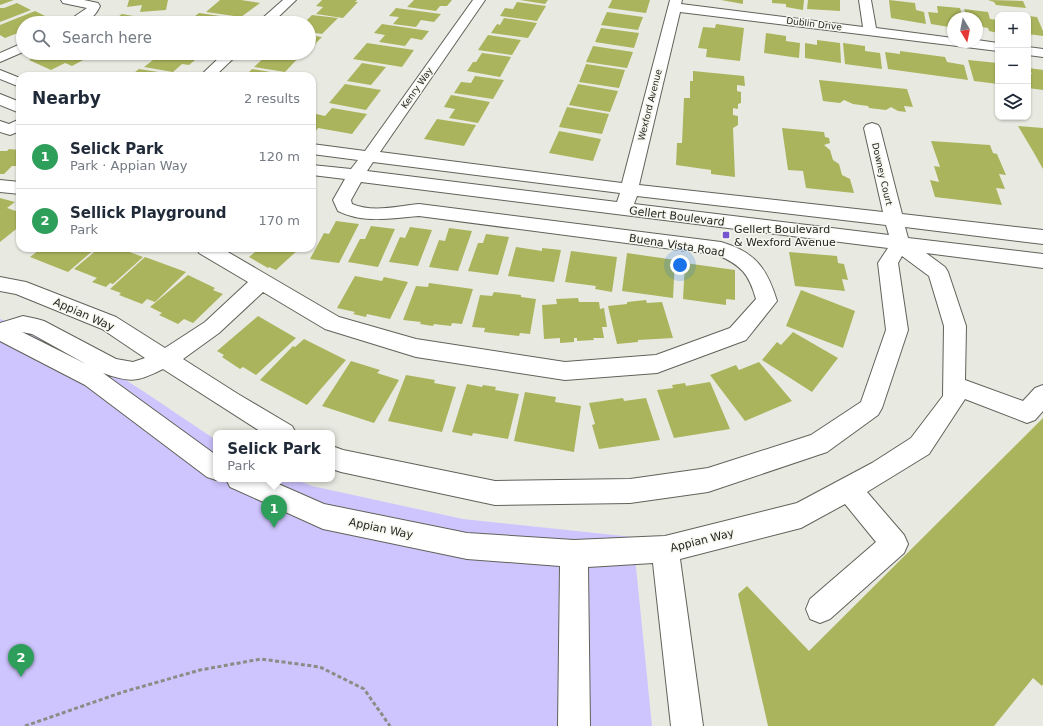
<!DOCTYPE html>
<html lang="en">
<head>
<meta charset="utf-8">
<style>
	:root { --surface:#fff; --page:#f6f6f7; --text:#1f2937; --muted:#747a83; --line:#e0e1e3; --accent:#111827 }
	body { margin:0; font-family:"DejaVu Sans",sans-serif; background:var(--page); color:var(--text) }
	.controls { position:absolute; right:12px; top:12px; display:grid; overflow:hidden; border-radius:8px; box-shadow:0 1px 3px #0004 }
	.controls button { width:36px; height:36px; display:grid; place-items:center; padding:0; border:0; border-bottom:1px solid var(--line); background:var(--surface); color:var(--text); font:20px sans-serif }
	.compass { position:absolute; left:947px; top:12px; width:36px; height:36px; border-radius:50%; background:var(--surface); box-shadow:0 1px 3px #0004; rotate:170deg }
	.you { position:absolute; left:680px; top:265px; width:14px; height:14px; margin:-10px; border:3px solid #fff; border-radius:50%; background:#1a73e8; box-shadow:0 0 0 6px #1a73e833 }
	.badge { display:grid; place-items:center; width:26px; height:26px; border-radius:50%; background:var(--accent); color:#fff; font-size:13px; font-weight:700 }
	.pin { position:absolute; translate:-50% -33px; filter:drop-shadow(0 1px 2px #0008) }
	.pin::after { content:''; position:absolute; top:21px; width:14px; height:12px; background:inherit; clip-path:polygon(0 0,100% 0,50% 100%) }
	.popup { position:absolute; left:213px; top:430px; width:122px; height:52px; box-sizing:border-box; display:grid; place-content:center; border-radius:8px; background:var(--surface); filter:drop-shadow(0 1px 3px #0005); font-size:13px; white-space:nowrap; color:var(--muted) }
	.popup b { font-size:15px; color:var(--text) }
	.popup::after { content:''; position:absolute; left:50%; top:100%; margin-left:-8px; border:8px solid transparent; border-top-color:var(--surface) }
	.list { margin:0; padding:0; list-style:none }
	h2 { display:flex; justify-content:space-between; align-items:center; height:52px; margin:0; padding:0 16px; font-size:17px }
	h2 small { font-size:13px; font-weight:400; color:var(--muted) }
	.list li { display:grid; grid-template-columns:26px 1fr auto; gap:12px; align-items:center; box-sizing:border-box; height:64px; padding:0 16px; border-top:1px solid var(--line) }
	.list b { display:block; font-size:15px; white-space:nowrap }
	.list p { margin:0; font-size:13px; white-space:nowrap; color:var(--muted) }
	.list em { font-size:13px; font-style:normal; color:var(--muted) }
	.icon { flex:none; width:22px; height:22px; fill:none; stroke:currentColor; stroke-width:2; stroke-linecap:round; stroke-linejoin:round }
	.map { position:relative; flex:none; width:1043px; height:726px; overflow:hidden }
	.search { position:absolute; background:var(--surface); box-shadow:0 1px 3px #0004; left:16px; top:16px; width:300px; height:44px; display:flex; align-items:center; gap:10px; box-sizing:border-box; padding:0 14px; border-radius:22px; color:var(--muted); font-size:15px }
	.panel { position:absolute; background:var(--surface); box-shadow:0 1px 3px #0004; left:16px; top:72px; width:300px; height:180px; border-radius:12px }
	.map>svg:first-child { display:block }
</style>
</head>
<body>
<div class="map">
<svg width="1043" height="726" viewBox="0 0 1043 726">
	<rect width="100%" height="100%" fill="#e8eae1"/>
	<path fill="#cfc5fe" d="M0,319C79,343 148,395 216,440V479H294L312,486L463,519L633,537L652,726H0Z"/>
	<g fill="#aab45c">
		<polygon points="0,0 14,0 0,5"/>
		<polygon points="129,0 168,0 166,10 140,12 142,5 127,7"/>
		<polygon points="220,0 241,0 260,3 241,17 206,12"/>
		<polygon points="322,0 357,0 355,2 358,2 343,18 316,14 323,7 316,6"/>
		<polygon points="414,0 452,0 447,6 440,6 436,11 407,7"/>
		<polygon points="520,0 548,0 545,4"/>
		<polygon points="612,0 650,0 646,13 608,8"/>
		<polygon points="721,0 743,0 743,4"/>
		<polygon points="772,0 804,0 803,10 786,7 786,4 772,3"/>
		<polygon points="808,0 840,0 840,11 807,9"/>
		<polygon points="889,0 915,3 916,10 924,12 926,24 891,18"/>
		<polygon points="988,0 1023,1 1026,8 996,5 994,2"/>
		<polygon points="517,2 546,6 537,21 500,16 505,8 513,9"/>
		<polygon points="17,3 31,10 0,22 0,8 4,8"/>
		<polygon points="937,6 960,8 963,18 953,18 953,25 948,24 949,27 931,24 928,12 938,13"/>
		<polygon points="396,8 441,14 434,22 421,20 416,27 393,24 399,17 389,16"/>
		<polygon points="964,9 988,12 990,19 998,20 998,33 989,31 988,28 977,26 977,18 967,18"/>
		<polygon points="35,11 51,19 42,23 23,23 23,31 5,38 0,35 0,25"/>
		<polygon points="607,12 643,17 638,30 601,25"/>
		<polygon points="199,13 242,19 237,23 186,23"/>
		<polygon points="122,14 156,20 151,23 109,23"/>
		<polygon points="312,15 338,18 322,34 309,32 309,23 299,23 301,21 305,22"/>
		<polygon points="1028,16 1037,17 1043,31 1043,36 1028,34"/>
		<polygon points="504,18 537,23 528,38 491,33 497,24 500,25"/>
		<polygon points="382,24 429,31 422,40 411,38 405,46 379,42 385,35 374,33"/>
		<polygon points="716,24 744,28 740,61 706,57 707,49 698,48 703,27 715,28"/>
		<polygon points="601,28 639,33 634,48 595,42"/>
		<polygon points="766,33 786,36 786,41 800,43 799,58 764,53"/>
		<polygon points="309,35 322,37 309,50"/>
		<polygon points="488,35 521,40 512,55 478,50"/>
		<polygon points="817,40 840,43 841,63 805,58 805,43 817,45"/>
		<polygon points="367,43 414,50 402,67 353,59"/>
		<polygon points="843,43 865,46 865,51 880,53 882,69 845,64"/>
		<polygon points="593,46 633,52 627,68 586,62"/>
		<polygon points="900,51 945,57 947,62 964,65 968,80 888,69 885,52 900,54"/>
		<polygon points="43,53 75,53 87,58 72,66 65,63 51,70 29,60"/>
		<polygon points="162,53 191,53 201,55 189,65 182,64 173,72 144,67"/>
		<polygon points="269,53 293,53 302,54 285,72 254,67"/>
		<polygon points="482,53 511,57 500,77 467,71 473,62 476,62"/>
		<polygon points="968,60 998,63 998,84 974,81"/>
		<polygon points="362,63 386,67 371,85 347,81"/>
		<polygon points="586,64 625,70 619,88 579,82"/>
		<polygon points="1029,68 1043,70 1043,90 1028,88 1028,74 1032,74"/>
		<polygon points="139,69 178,75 177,76 130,76"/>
		<polygon points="252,69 288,75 288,76 245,76"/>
		<polygon points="693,71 744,76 745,86 737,85 737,91 741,92 741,103 738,104 738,109 733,108 733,115 738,116 738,125 733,128 735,177 711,174 711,170 676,165 677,143 682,143 684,98 690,98 690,81 693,81"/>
		<polygon points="475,76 504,80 493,99 454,93 461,82 471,83"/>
		<polygon points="819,80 907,89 913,107 904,106 906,112 898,111 891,107 886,110 869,108 868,106 853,104 844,100 840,103 823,101"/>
		<polygon points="345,84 381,90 366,110 329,103"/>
		<polygon points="578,84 618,91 610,112 569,105"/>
		<polygon points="451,95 490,102 478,123 449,118 455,109 444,107"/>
		<polygon points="567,107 609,114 602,134 559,127"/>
		<polygon points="332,108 367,114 352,134 318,128 315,132 312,131 312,113 325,116"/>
		<polygon points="437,119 476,125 464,146 424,139"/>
		<polygon points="1018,126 1043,128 1043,169 1034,153"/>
		<polygon points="782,128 824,132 825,137 829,138 830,143 824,145 830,150 833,160 839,164 842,175 850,179 854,193 806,188 803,171 788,170"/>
		<polygon points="559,131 601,139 593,161 549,153"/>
		<polygon points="931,141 990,145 993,153 997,154 1006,175 999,174 1005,189 996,188 1002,205 935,197 930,180 939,182 934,166 940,167"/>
		<polygon points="9,149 20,150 20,166 12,166 4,174 0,174 0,151 7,151"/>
		<polygon points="0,198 15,202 7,208 16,211 20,207 20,226 0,242"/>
		<polygon points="336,221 359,224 339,263 310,259 324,233 329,234"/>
		<polygon points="371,226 395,229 378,267 348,262 360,239 365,239"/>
		<polygon points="410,227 432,230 418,266 389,262 400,237 405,238"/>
		<polygon points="449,228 472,231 458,271 429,267 439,240 445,241"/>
		<polygon points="486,234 509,237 498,275 468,271 478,243 483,243"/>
		<polygon points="516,247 542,251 542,248 561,250 554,282 508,276"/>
		<polygon points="42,248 96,248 68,272 30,257"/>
		<polygon points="99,248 119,248 143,257 113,284 110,283 106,287 92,282 97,278 74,269"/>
		<polygon points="260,248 300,248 276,270 269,267 268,268 249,257"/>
		<polygon points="571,251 617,257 612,292 595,289 596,286 565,282"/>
		<polygon points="789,252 837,256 838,263 844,264 848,280 842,279 845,291 795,286"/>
		<polygon points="627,253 675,260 673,298 622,291"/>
		<polygon points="145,257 186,272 155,302 147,299 142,304 119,295 121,293 110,289"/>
		<polygon points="685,263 735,270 735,300 726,299 726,305 683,299"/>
		<polygon points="188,275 215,288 213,290 223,294 193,323 184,319 178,324 159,315 162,313 150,307"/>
		<polygon points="355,276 382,281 384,277 408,282 390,319 367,314 366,317 353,314 355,312 337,308"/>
		<polygon points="429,283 473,289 462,324 452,323 451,326 434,324 433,326 420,324 421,322 403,320 416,286 428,287"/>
		<polygon points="801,290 855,311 843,348 786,326"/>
		<polygon points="494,292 521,295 521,297 536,299 530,334 520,333 519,336 484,332 485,328 472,327 480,295 492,296"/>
		<polygon points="578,298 579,302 599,302 600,309 604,308 607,327 602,327 604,338 593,338 594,340 577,341 577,338 574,338 574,342 560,343 560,338 544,339 542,305 557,304 556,299"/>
		<polygon points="646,300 647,303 662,302 673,338 638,340 638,342 617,344 608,306 627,304 627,302"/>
		<polygon points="258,316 296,338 256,375 243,367 240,369 222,357 224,355 217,351"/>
		<polygon points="793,332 838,358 812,392 762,360 777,342 781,345"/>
		<polygon points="304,339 346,360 307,405 260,380 293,346 295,347"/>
		<polygon points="351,361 380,370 377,373 399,380 374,423 322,406"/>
		<polygon points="759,362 792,401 745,421 710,375 736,365 739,370"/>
		<polygon points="406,375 435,380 434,383 456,387 442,432 388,421"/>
		<polygon points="710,382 730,429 674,438 657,390 673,388 672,385 685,383 686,386"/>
		<polygon points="467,384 482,387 483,385 496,387 495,390 519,394 508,439 473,433 472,436 452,432"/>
		<polygon points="525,392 556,397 555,402 581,406 574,452 514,441"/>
		<polygon points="623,398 624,401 646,398 660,440 599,449 592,425 595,424 589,403"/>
		<polygon points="1043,418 1043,684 1042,686 1033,678 994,726 768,726 738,594 747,586 809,651"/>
	</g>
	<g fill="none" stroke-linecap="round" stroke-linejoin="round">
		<defs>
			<g id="minor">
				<path d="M61,0H84L98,3L100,6C93,22 81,23 65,23L87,8L63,3Z"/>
				<polygon points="283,0 296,0 272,23 257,23"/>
				<path d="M473,0H485L380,152L622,183L670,0H682L681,4L863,27L859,0H871L876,28L953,38V42H977V40L998,43V51L680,12L639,185L883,212L864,128L866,125L872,123L878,125L880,128L902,214L1043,230V244L905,227L908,238L1043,254V268L926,253L945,267L948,272L966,326L965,380L1023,401L1035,388L1043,385V411L1035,420L1027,423L965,399L929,454L867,492L904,535L908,544L904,553L830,619L820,623L810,619L806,609L810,599L876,542L845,504L801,528L680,559L703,726H671L653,563L588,567L590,726H558L560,566L467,559L323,529L230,487L226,479H267L324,504L467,533L574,540L665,536L797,503L872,463L911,438L943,396L944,326L929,276L902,256L898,263L908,330L882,408L878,415L827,452L818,455L708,492L630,503L495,505L341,472L332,469V446L343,450L495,481L630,479L708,468L811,435L861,402L886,330L878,263L888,248L361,182L351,200L352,204C373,213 397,206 419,204L721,242C755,252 767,268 777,301L746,340L665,370L657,373L565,380L416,357L325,329L263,292L219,333L183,359L238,394L292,426L296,433H263L163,369C137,382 131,383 103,373L216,455V479H220L216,480L207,477L85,385L0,341V323L23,316L37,319L44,321L116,359L133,362L145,358L102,329L16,294L0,291V277L26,282L116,317L165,348L205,322L248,282L199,253L197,248H221L339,317L416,339L565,362L656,355L730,328L756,299C749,274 742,266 718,255L419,216C390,218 365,224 338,211L333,200L345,179L312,175V165L351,169L358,160L312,154V144L365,151ZM373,162L620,193L617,202L367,171ZM637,196L886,225L889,235L634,204ZM22,332L32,334L86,364Z"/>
				<polygon points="23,43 23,52 0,62 0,53"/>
				<polygon points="1028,47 1043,49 1043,57 1028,55"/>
				<polygon points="224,53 239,53 215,76 200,76"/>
				<polygon points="0,70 20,78 20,87 0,79"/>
				<polygon points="0,94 20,102 20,113 0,105"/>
				<polygon points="20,119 20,131 10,135 0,132 0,121 9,124"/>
				<polygon points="0,180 20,182 20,194 0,192"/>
			</g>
		</defs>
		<use href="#minor" stroke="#61625a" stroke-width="2"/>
		<polyline stroke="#8b8c86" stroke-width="3" stroke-dasharray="4 2.5" stroke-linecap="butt" points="25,726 123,692 200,670 261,659 320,667 364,689 390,726"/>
		<use href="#minor" fill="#fff" fill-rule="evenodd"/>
	</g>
	<rect fill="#7755ce" stroke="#f6f7ee" stroke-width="1.5" x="722" y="231" width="8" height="8" rx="2"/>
	<g text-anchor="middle" stroke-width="3" stroke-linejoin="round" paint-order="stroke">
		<g font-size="9" fill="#252622" stroke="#f6f7ee">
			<text transform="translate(814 24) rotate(7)" y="3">Dublin Drive</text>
			<text transform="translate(417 88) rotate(-55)" y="3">Kenry Way</text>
			<text transform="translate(650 105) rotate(-76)" y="3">Wexford Avenue</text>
			<text transform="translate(882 174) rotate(77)" y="3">Downey Court</text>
		</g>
		<g font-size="11" fill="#252622" stroke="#f6f7ee">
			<text transform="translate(677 216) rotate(7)" y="4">Gellert Boulevard</text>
			<text transform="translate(677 245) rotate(9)" y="4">Buena Vista Road</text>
			<text transform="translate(84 314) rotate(24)" y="4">Appian Way</text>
			<text transform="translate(381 528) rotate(12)" y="4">Appian Way</text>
			<text transform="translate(702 540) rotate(-14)" y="4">Appian Way</text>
		</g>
		<g font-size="11" fill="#252622" stroke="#f6f7ee" text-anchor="start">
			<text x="734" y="233">Gellert Boulevard<tspan x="734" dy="13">&amp; Wexford Avenue</tspan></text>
		</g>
	</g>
</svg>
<div class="controls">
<button>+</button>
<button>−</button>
<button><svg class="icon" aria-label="layers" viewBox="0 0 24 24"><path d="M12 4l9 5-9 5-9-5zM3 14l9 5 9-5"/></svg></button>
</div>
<svg class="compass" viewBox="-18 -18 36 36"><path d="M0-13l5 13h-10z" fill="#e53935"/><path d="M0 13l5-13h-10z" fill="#747a83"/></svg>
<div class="you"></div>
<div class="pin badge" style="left:274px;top:528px;background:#2e9e5b">1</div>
<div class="popup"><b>Selick Park</b>Park</div>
<div class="pin badge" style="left:21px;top:677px;background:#2e9e5b">2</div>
<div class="search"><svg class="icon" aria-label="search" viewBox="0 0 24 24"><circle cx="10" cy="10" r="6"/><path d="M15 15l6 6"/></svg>Search here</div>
<section class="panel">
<h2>Nearby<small>2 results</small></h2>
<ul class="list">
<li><span class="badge" style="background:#2e9e5b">1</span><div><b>Selick Park</b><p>Park · Appian Way</p></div><em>120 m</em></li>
<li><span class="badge" style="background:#2e9e5b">2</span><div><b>Sellick Playground</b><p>Park</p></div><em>170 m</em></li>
</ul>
</section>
</div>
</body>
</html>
